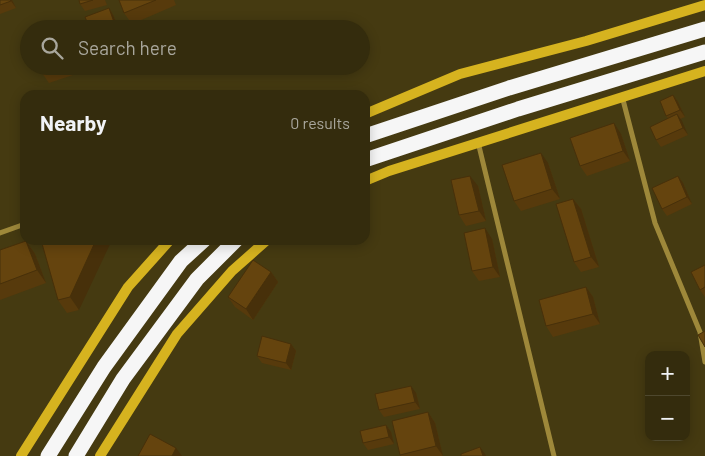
<!DOCTYPE html>
<html lang="en">
<head>
<meta charset="utf-8">
<style>
	:root { --surface:#342c0d; --page:#3c3416; --text:#f1f3f6; --muted:#a9a79d; --line:#4e482e }
	body { margin:0; font-family:Barlow,sans-serif; background:var(--page); color:var(--text) }
	.controls { position:absolute; right:15px; bottom:15px; display:grid; overflow:hidden; border-radius:10px; box-shadow:0 2px 12px #0003 }
	.controls button { width:45px; height:45px; display:grid; place-items:center; padding:0; border:0; border-bottom:1px solid var(--line); background:var(--surface); color:var(--text); font:25px sans-serif }
	.list { margin:0; padding:0; list-style:none }
	h2 { display:flex; justify-content:space-between; align-items:center; height:65px; margin:0; padding:0 20px; font-size:21px }
	h2 small { font-size:16px; font-weight:400; color:var(--muted) }
	.icon { flex:none; width:28px; height:28px; fill:none; stroke:currentColor; stroke-width:2; stroke-linecap:round; stroke-linejoin:round }
	.map { position:relative; flex:none; width:705px; height:456px; overflow:hidden }
	.search { position:absolute; background:var(--surface); box-shadow:0 2px 12px #0003; left:20px; top:20px; width:350px; height:55px; display:flex; align-items:center; gap:12px; box-sizing:border-box; padding:0 18px; border-radius:28px; color:var(--muted); font-size:19px }
	.panel { position:absolute; background:var(--surface); box-shadow:0 2px 12px #0003; left:20px; top:90px; width:350px; height:155px; border-radius:15px }
	.map>svg:first-child { display:block }
</style>
</head>
<body>
<div class="map">
<svg width="705" height="456" viewBox="0 0 705 456">
	<rect width="100%" height="100%" fill="#453a11"/>
	<g fill="none" stroke-linecap="round" stroke-linejoin="round">
		<g stroke="#9e883a" stroke-width="5">
			<polyline points="622,96 655,223 700,332 705,362"/>
			<polyline points="478,142 554,456"/>
			<polyline points="0,233 25,224"/>
		</g>
		<g stroke="#d6b31f" stroke-width="10">
			<polyline points="365,114 460,74 586,41 705,5"/>
			<polyline points="365,181 389,171 705,71"/>
			<polyline points="21,456 128,287 170,240"/>
			<polyline points="100,456 177,334 232,271 267,240"/>
		</g>
		<g stroke="#f6f6f6" stroke-width="15">
			<polyline points="365,136 509,88 705,29"/>
			<polyline points="365,160 518,109 705,52"/>
			<polyline points="48,456 104,367 181,261 204,240"/>
			<polyline points="76,456 123,379 197,279 236,240"/>
		</g>
	</g>
	<g fill="#573a0c">
		<polygon points="0,0 12,0 16,8 0,14"/>
		<polygon points="79,0 105,0 107,5 85,11 80,4"/>
		<polygon points="119,0 174,0 176,5 132,24 124,13"/>
		<polygon points="109,8 113,15 119,29 80,29"/>
		<polygon points="40,66 70,66 73,75 49,83 42,73"/>
		<polygon points="673,95 678,102 685,117 680,119 688,135 661,147 656,140 668,118 666,116"/>
		<polygon points="621,134 630,161 587,176 580,166"/>
		<polygon points="548,163 560,199 521,211 514,201"/>
		<polygon points="678,176 683,183 692,204 667,216 662,209"/>
		<polygon points="478,186 486,221 466,226 459,215"/>
		<polygon points="573,199 581,209 599,267 581,272 574,262"/>
		<polygon points="492,239 500,277 479,281 472,271"/>
		<polygon points="41,240 79,310 67,313 58,300"/>
		<polygon points="26,241 35,254 46,283 0,300 0,250"/>
		<polygon points="705,265 705,297 700,290"/>
		<polygon points="271,272 278,282 253,320 235,307 228,297"/>
		<polygon points="586,287 593,297 600,324 553,337 546,326"/>
		<polygon points="291,344 296,351 291,370 262,363 257,356"/>
		<polygon points="416,393 420,409 384,417 379,410"/>
		<polygon points="428,412 435,423 443,456 401,456 400,455"/>
		<polygon points="386,425 391,432 394,444 368,450 363,443"/>
	</g>
	<g fill="#47300a">
		<polygon points="10,0 12,0 16,8 11,1"/>
		<polygon points="109,8 113,15 119,29 118,29 115,25"/>
		<polygon points="67,66 70,66 73,75"/>
		<polygon points="673,95 678,102 685,117 680,110"/>
		<polygon points="677,114 682,121 688,135 683,128"/>
		<polygon points="614,123 621,134 630,161 623,151"/>
		<polygon points="541,153 548,163 560,199 552,189"/>
		<polygon points="470,176 478,186 486,221 479,211"/>
		<polygon points="678,176 683,183 692,204 687,197"/>
		<polygon points="573,199 581,209 599,267 591,257"/>
		<polygon points="485,228 492,239 500,277 493,267"/>
		<polygon points="96,240 112,240 79,310 70,297"/>
		<polygon points="26,241 35,254 46,283 37,270"/>
		<polygon points="271,272 278,282 253,320 246,309"/>
		<polygon points="586,287 593,297 600,324 593,314"/>
		<polygon points="291,344 296,351 291,370 286,363"/>
		<polygon points="411,386 416,393 420,409 415,402"/>
		<polygon points="428,412 435,423 443,456 436,446"/>
		<polygon points="386,425 391,432 394,444 389,437"/>
		<polygon points="480,447 485,454 486,456 483,456"/>
		<polygon points="176,448 182,456 172,456"/>
	</g>
	<g fill="#65440e" stroke="#47300a">
		<polygon points="0,0 10,0 11,1 0,5"/>
		<polygon points="79,0 93,0 80,4"/>
		<polygon points="119,0 156,0 124,13"/>
		<polygon points="109,8 115,25 104,29 80,29 79,27 88,24 85,17"/>
		<polygon points="40,66 61,66 42,73"/>
		<polygon points="673,95 680,110 666,116 660,101"/>
		<polygon points="677,114 683,128 656,140 650,127"/>
		<polygon points="614,123 623,151 580,166 570,138"/>
		<polygon points="541,153 552,189 514,201 502,165"/>
		<polygon points="470,176 479,211 459,215 451,180"/>
		<polygon points="678,176 687,197 662,209 652,188"/>
		<polygon points="573,199 591,257 574,262 556,204"/>
		<polygon points="485,228 493,267 472,271 464,233"/>
		<polygon points="41,240 96,240 70,297 58,300"/>
		<polygon points="26,241 37,270 0,284 0,250"/>
		<polygon points="253,260 271,272 246,309 228,297"/>
		<polygon points="705,265 705,287 700,290 691,272"/>
		<polygon points="586,287 593,314 546,326 539,300"/>
		<polygon points="705,331 705,347 698,335"/>
		<polygon points="262,336 291,344 286,363 257,356"/>
		<polygon points="411,386 415,402 379,410 375,394"/>
		<polygon points="428,412 436,446 400,455 392,421"/>
		<polygon points="386,425 389,437 363,443 360,431"/>
		<polygon points="150,434 176,448 172,456 138,456"/>
		<polygon points="480,447 483,456 461,456 461,454"/>
	</g>
</svg>
<div class="controls">
<button>+</button>
<button>−</button>
</div>
<div class="search"><svg class="icon" aria-label="search" viewBox="0 0 24 24"><circle cx="10" cy="10" r="6"/><path d="M15 15l6 6"/></svg>Search here</div>
<section class="panel">
<h2>Nearby<small>0 results</small></h2>
<ul class="list">
</ul>
</section>
</div>
</body>
</html>
